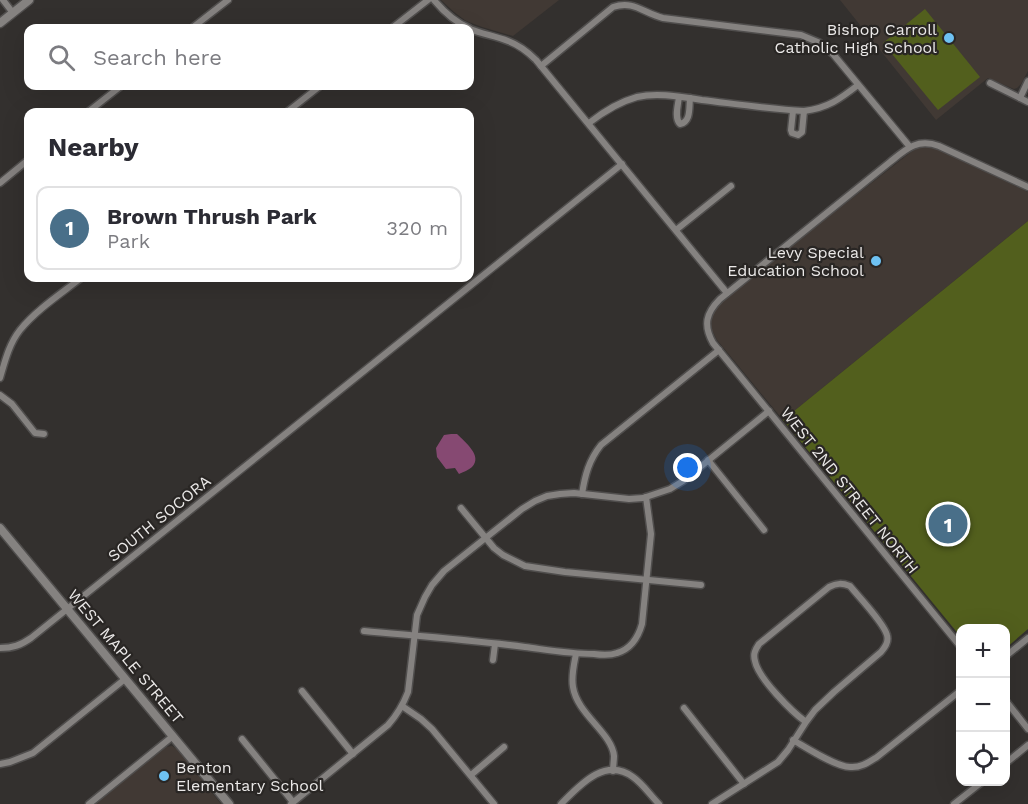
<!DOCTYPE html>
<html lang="en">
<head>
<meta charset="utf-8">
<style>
	:root { --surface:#fff; --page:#f2f2f3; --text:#2b2b33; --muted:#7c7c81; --line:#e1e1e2; --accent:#496f89 }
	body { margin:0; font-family:"Work Sans",sans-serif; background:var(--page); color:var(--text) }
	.controls { position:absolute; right:18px; bottom:18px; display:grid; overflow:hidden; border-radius:12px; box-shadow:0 6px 24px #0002 }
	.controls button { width:54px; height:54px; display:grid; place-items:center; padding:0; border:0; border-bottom:2px solid var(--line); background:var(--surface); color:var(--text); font:30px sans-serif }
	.you { position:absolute; left:688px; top:468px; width:21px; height:21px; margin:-15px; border:4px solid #fff; border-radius:50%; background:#1a73e8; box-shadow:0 0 0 9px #1a73e833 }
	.badge { display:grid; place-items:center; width:39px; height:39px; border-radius:50%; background:var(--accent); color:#fff; font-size:20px; font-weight:700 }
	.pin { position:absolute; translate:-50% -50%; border:3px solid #fff; box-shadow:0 2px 6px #0006 }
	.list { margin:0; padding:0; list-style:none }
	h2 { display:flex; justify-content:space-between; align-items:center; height:78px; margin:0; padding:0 24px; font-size:26px }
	h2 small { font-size:20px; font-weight:400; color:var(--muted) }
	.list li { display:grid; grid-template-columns:39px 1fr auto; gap:18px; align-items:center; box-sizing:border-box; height:84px; margin:0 12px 12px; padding:0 12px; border:2px solid var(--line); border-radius:12px }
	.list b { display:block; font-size:22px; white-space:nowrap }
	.list p { margin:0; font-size:20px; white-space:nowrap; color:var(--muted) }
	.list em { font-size:20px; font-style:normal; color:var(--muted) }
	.icon { flex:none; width:33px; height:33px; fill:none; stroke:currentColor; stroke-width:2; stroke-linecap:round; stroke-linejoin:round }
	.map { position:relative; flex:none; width:1028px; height:804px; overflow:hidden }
	.search { position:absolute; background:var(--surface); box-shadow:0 6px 24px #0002; left:24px; top:24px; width:450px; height:66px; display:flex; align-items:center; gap:15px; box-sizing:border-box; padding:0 21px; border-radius:12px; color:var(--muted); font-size:22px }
	.panel { position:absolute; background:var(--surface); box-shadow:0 6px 24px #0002; left:24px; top:108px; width:450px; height:174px; border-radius:12px }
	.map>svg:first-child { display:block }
</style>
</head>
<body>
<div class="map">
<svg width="1028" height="804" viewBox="0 0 1028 804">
	<rect width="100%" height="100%" fill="#33302e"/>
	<g fill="#413934">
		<polygon points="441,0 559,0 513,36 482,27 466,21 454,12"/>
		<polygon points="840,0 1028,0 1028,71 1021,84 1017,88 1014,89 988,78 936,120"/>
		<polygon points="920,147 928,147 938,149 1028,192 1028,221 783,420 717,340 712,330 711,318 715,309 723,300 911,152"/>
		<polygon points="172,746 177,749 221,804 95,804 166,747"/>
	</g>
	<g fill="#525f1d">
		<polygon points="925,9 980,77 938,110 883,43"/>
		<polygon points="1028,221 1028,629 1006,648 1006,628 960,628 960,636 783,420"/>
	</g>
	<path fill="#864972" d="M451,434H457C465,442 483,456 472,467C469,470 463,472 459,474L455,468L446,469L437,457L436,448L444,435Z"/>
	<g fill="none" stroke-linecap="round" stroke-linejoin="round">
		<defs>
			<g id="minor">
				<polyline points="3,0 13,13"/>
				<path d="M434,0C444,12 455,22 469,28"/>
				<polyline points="192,28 228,0"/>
				<polyline points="392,28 428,0"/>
				<path d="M470,29C482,34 495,36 508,41C519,45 528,52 536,60L727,293"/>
				<path d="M541,66L613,7C634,0 643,13 663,18L801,35L820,43L833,54L910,147"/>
				<polyline points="990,83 1028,102"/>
				<path d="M679,97C678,105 674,118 680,124C691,122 689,108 690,98"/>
				<polyline points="1020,98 1028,81"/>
				<polyline points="793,111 791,130 792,133 798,135 802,132 804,111"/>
				<polyline points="88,112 121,86"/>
				<polyline points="287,112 320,86"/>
				<path d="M589,123C603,112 619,102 637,97C658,92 682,97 702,100C736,104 770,109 804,111C828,108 840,99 858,85"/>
				<polyline points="0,183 28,160"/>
				<polyline points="676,230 731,186"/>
				<path d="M0,378C5,361 9,344 20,330C36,310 62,293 81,278"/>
				<polyline points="0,395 12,404 35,433 44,434"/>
				<polyline points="708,460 764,530"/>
				<path d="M582,494C585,475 589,460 601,445L719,350"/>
				<polyline points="461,508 494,548 503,555 525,566 565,572 701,585"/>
				<path d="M364,631C418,636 472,640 525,647C548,650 571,654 594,654C601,655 609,656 617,653C631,649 638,638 642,624L651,534L646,497"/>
				<path d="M960,646L713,343C703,325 706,313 720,299L890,162C906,149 917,138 939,146L1028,187"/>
				<path d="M0,648C13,648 21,645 31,638L622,164"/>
				<path d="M576,654C574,664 571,676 573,687C577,714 612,733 614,756C614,761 613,766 613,771"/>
				<polyline points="1006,656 1028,638"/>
				<polyline points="493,660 495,644"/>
				<polyline points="302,691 353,754"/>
				<polyline points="1006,701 1028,729"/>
				<polyline points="402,706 421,719 432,729 494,804"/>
				<polyline points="684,708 744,784"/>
				<polyline points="242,739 293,802"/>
				<path d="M793,740C807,748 836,767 850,767C861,768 869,762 877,757L960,691"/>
				<polyline points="1006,763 1028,745"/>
				<polyline points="0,764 10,762 33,753 125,679"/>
				<polyline points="471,775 504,747"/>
				<polyline points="89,804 173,736"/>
				<path d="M291,804L388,725C397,715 403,705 408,692L417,615L425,597L432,585L444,571L522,509L535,501L547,496L560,494L574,493L629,499L643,498L670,489L683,481L769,411"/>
				<path d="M561,804C579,786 605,756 633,777C643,784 650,795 659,804"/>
				<path d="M712,804L778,762L788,750L806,722L815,710L834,692L881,652C885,647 889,642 887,635C884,623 859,597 850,586C842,583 837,583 829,587L759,644C755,650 753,654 755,661C758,678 792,712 806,722"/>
				<polyline points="954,804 982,782"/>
			</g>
			<g id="secondary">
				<polyline points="0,23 29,0"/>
				<polyline points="0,528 229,804"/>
			</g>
		</defs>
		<use href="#minor" stroke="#504e4d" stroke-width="9"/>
		<use href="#secondary" stroke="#504e4d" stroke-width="11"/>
		<use href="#minor" stroke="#858280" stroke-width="6"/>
		<use href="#secondary" stroke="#858280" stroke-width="8"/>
	</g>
	<g fill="#6ec2f3" stroke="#292624" stroke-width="2">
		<circle cx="949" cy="38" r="6"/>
		<circle cx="876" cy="261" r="6"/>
		<circle cx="164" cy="776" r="6"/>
	</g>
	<g text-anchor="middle" stroke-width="4.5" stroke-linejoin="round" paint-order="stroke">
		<g font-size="16" fill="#ebe9e8" stroke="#292624" text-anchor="end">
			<text x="937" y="35">Bishop Carroll<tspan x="937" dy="18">Catholic High School</tspan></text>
			<text x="864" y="258">Levy Special<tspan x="864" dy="18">Education School</tspan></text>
			<text x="176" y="773" text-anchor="start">Benton<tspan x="176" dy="18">Elementary School</tspan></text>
		</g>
		<g font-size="16" fill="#ebe9e8" stroke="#292624">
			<text transform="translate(850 490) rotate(51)" y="6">WEST 2ND STREET NORTH</text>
			<text transform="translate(159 518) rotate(-39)" y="6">SOUTH SOCORA</text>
			<text transform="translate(126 656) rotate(50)" y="6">WEST MAPLE STREET</text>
		</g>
	</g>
</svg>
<div class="controls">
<button>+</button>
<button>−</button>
<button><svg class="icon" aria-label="locate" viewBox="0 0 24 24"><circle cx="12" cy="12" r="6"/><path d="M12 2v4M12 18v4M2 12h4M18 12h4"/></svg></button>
</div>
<div class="you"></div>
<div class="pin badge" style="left:948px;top:524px">1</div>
<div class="search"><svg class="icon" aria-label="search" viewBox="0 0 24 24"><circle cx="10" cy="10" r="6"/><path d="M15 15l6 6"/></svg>Search here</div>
<section class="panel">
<h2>Nearby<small></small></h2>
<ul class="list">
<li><span class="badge">1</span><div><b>Brown Thrush Park</b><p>Park</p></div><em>320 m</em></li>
</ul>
</section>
</div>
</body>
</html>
